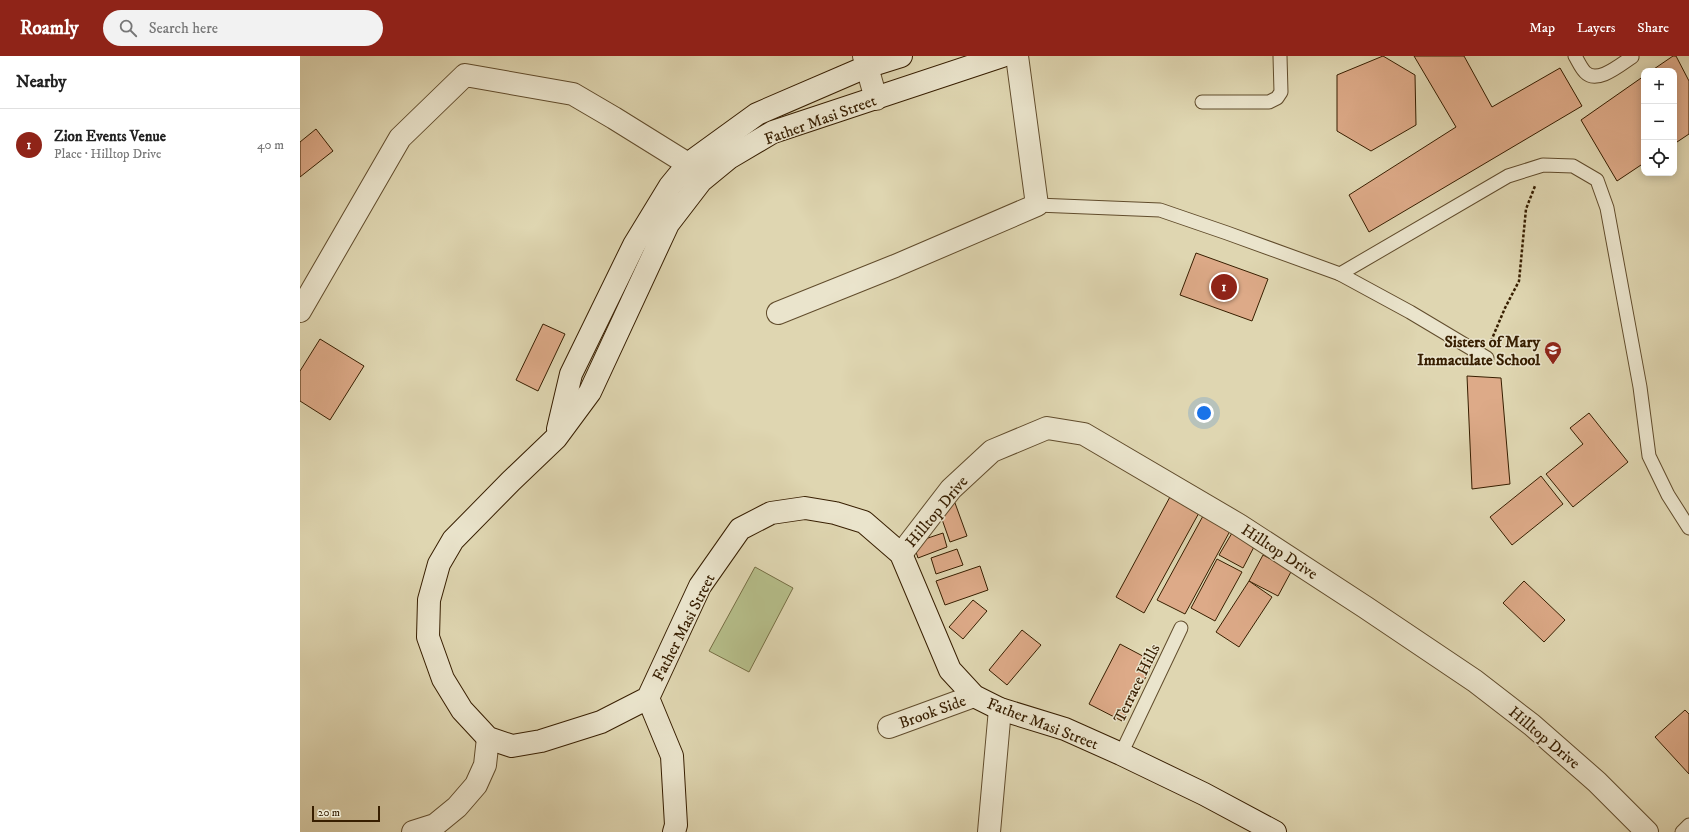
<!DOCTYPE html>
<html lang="en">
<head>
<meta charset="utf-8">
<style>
	:root { --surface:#fff; --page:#f2f2f2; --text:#222; --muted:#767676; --line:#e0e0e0; --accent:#8f2418 }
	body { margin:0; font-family:"IM FELL DW Pica",serif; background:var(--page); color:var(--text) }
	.controls { position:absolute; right:12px; top:12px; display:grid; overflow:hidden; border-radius:8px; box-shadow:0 2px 10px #0003 }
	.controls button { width:36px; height:36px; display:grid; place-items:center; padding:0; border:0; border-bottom:1px solid var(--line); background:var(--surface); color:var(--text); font:20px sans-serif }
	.scale { position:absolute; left:12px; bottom:10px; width:68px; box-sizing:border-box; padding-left:4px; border:2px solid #371e00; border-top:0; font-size:11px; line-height:14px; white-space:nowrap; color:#371e00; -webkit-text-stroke:3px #eae4cc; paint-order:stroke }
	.you { position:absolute; left:904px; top:357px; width:14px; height:14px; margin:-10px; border:3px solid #fff; border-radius:50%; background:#1a73e8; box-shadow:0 0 0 6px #1a73e833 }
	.badge { display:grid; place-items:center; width:26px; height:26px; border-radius:50%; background:var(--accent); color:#fff; font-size:13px; font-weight:700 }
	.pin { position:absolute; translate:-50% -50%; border:2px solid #fff; box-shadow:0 1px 4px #0006 }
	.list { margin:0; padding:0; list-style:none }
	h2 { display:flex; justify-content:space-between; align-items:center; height:52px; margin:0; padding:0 16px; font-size:17px }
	h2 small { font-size:13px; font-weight:400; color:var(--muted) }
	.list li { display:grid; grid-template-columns:26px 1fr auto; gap:12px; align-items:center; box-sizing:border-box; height:72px; padding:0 16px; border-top:1px solid var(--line) }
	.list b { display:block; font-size:15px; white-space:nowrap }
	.list p { margin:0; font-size:13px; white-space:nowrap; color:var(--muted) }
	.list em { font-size:13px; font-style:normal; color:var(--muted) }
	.icon { flex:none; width:22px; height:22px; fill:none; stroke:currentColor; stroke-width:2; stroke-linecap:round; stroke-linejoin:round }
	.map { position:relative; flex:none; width:1389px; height:776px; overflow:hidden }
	header { display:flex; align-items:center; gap:24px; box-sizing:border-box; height:56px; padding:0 20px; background:var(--accent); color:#fff }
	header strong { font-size:19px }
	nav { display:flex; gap:22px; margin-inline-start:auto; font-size:14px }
	.search { width:280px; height:36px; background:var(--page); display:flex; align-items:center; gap:10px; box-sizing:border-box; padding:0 14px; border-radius:22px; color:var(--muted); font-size:15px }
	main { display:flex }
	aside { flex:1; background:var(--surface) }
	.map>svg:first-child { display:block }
</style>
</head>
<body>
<header>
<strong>Roamly</strong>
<div class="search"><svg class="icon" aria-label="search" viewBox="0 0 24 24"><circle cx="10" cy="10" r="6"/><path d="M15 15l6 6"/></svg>Search here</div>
<nav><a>Map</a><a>Layers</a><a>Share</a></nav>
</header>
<main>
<aside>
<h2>Nearby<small></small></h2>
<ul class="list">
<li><span class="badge">1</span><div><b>Zion Events Venue</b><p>Place · Hilltop Drive</p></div><em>40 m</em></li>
</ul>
</aside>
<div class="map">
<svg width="1389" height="776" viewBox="0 0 1389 776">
	<rect width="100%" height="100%" fill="#dfd6b1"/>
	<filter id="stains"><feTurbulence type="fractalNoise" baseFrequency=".005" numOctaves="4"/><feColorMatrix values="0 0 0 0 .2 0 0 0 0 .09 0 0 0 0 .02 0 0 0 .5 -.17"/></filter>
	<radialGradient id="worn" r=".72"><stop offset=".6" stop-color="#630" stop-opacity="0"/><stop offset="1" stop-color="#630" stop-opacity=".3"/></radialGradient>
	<polygon fill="#b5bd89" stroke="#766e44" points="455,511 493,532 449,616 409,595"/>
	<g fill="#da8" stroke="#371e00">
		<polygon points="1083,0 1115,19 1116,69 1071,95 1037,75 1037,19"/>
		<polygon points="1114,0 1164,0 1192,51 1260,12 1282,50 1069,176 1049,139 1156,71"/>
		<polygon points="1373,0 1376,0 1389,25 1389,78 1374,88 1374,15 1351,15"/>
		<polygon points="1344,20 1344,107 1317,125 1281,64"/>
		<polygon points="16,73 33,95 0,121 0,86"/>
		<polygon points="896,197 968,223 952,265 880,239"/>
		<polygon points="243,268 265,278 238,335 216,324"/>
		<polygon points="20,283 64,310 30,364 0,345 0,315"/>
		<polygon points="1167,320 1201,322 1210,428 1172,433"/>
		<polygon points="1289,357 1328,406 1273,451 1246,418 1283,388 1270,372"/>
		<polygon points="1241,420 1263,448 1212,489 1190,461"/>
		<polygon points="871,439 900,455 844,557 816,541"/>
		<polygon points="655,447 667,480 650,486 638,452"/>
		<polygon points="903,460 930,475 885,558 857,544"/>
		<polygon points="643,477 647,491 618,502 613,487"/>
		<polygon points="932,477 955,489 943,512 919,499"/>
		<polygon points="657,493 663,509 636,518 631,502"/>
		<polygon points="963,499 992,514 978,540 949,525"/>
		<polygon points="917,503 942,516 915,565 891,552"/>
		<polygon points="680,510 688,534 645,549 636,525"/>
		<polygon points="949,525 972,541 939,591 916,576"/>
		<polygon points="1224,525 1265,564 1244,586 1203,547"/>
		<polygon points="673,544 687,555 663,583 649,571"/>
		<polygon points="722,574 741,589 707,629 689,614"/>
		<polygon points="820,588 854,606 822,665 789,648"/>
		<polygon points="1385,654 1389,658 1389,718 1355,681"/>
	</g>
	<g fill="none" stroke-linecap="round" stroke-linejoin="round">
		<defs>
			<g id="lane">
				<path d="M1275,0C1278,5 1281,12 1285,16C1297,29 1321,8 1332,1"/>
				<polyline points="902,46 969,46 977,42 981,36 980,0"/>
				<polyline points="737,149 860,154 927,177 1040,218 1110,256 1187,302"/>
				<polyline points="1040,218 1208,120 1243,109 1273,110 1297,124 1307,152 1340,331 1349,400 1368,439 1389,472"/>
				<polyline points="821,698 881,572"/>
				<polyline points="1382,776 1389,769"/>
			</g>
			<g id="street">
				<polyline points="564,0 576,43"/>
				<polyline points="0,255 100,82 165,19 273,38 314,62 388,108 399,122"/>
				<polyline points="478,257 595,210 737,149 717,0"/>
				<polyline points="601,498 651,433 692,395 747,372 784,378 939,469 1065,551 1175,625 1232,669 1297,726 1347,776"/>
				<polyline points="589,671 674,640"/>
				<polyline points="113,776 135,769 157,751 176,729 185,709 188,682"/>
				<polyline points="689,776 700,653"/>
			</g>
			<g id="secondary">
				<polyline points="702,0 473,76 429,102 401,125 368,168 290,336 256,382 211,425 153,484 139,508 129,544 128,581 143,623 162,654 188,682 212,690 241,685 301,666 348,642 400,530 440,473 471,457 505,452 535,457 564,466 601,498 650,614 674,640 700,653 765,673 821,698 904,738 975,776"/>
				<polyline points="258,373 271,318 334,189 370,130 388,108 457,58 566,11 601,0"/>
				<polyline points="348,642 372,700 376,769 374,776"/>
			</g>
		</defs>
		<use href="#lane" stroke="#614c2c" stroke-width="15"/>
		<use href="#street" stroke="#614c2c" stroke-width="24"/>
		<use href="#secondary" stroke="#371e00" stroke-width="24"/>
		<polyline stroke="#371e00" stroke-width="2.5" stroke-dasharray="3 2" stroke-linecap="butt" points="1191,285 1205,252 1219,225 1226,153 1235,130"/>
		<use href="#lane" stroke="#eae4cc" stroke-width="13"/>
		<use href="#street" stroke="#eae4cc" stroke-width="22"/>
		<use href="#secondary" stroke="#eae4cc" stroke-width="22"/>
	</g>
	<defs>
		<symbol id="school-pin" viewBox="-11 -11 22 30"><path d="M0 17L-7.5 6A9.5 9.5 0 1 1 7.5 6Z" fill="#8f2418" stroke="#eae4cc"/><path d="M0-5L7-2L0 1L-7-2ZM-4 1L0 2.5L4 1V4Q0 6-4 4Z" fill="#fff"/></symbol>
	</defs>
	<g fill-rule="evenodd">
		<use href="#school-pin" x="1243" y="284" width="20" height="27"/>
	</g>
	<g text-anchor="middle" stroke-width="3" stroke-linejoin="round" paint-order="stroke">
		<g font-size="16" fill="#371e00" stroke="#eae4cc">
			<text transform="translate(520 63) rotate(-20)" y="6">Father Masi Street</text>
			<text transform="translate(636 455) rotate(-50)" y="6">Hilltop Drive</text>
			<text transform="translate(980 495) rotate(33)" y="6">Hilltop Drive</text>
			<text transform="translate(383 571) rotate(-63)" y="6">Father Masi Street</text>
			<text transform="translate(836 627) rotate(-64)" y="6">Terrace Hills</text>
			<text transform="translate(632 655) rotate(-20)" y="6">Brook Side</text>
			<text transform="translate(743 667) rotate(21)" y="6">Father Masi Street</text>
			<text transform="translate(1245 681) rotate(40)" y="6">Hilltop Drive</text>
		</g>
		<g font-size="16" font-weight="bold" fill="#371e00" stroke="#eae4cc" text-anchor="end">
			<text x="1240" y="291">Sisters of Mary<tspan x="1240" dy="18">Immaculate School</tspan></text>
		</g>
	</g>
	<rect width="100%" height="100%" filter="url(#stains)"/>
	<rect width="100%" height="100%" fill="url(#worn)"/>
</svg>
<div class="controls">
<button>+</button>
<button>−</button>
<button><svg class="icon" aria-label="locate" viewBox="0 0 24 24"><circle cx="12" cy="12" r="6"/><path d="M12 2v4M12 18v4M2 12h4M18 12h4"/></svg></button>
</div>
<div class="scale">20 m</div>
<div class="you"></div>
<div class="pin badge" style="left:924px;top:231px">1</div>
</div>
</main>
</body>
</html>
